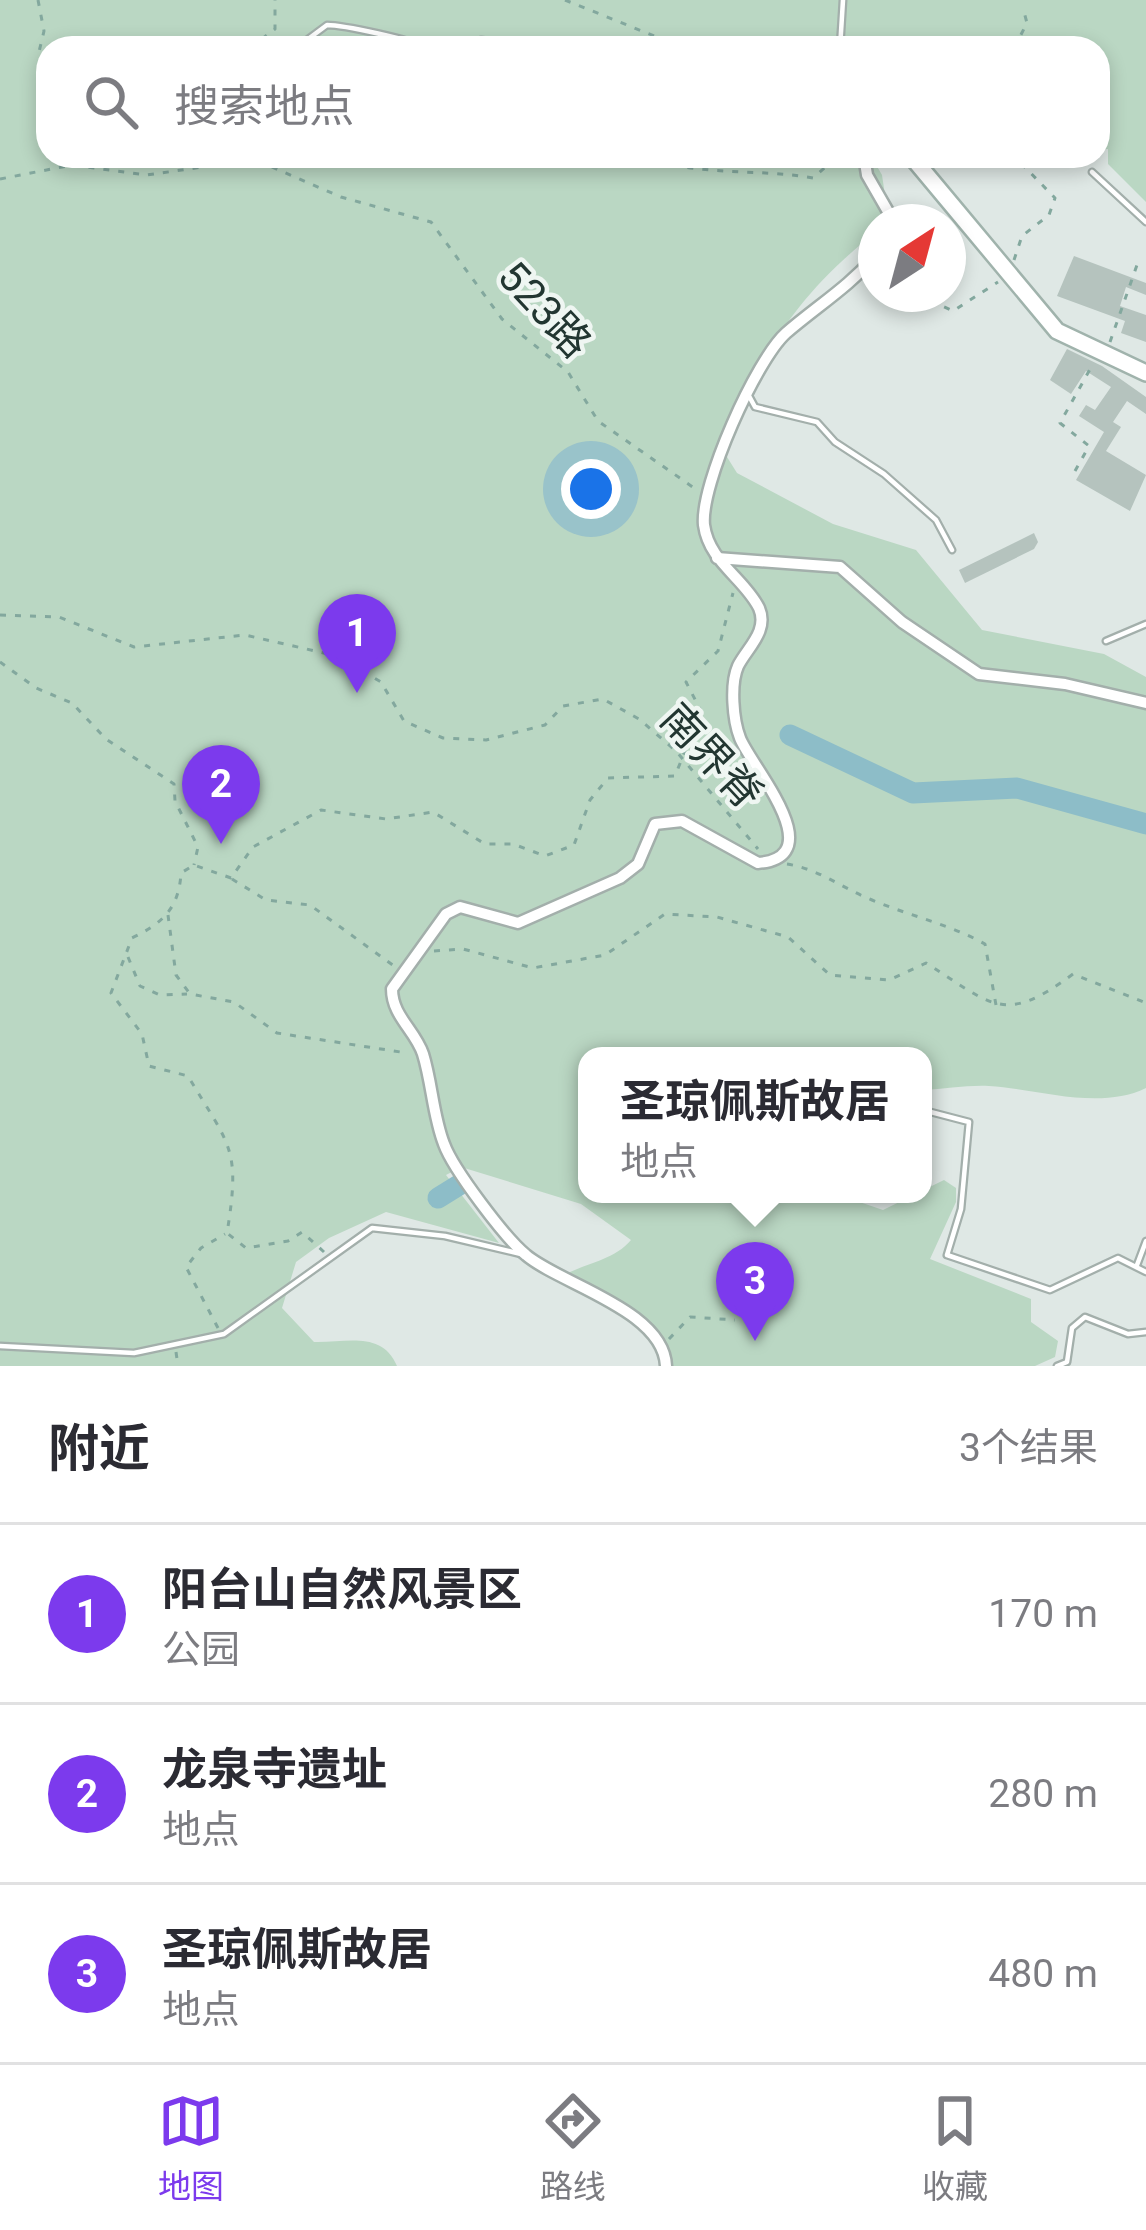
<!DOCTYPE html>
<html lang="zh">
<head>
<meta charset="utf-8">
<style>
	:root { --surface:#fff; --page:#f2f2f3; --text:#2b2b33; --muted:#7c7c81; --line:#e1e1e2; --accent:#7c3aed }
	body { margin:0; font-family:Roboto,"Noto Sans SC",sans-serif; background:var(--page); color:var(--text) }
	.compass { position:absolute; left:858px; top:204px; width:108px; height:108px; border-radius:50%; background:var(--surface); box-shadow:0 6px 18px #0003; rotate:36deg }
	.you { position:absolute; left:591px; top:489px; width:42px; height:42px; margin:-30px; border:9px solid #fff; border-radius:50%; background:#1a73e8; box-shadow:0 0 0 18px #1a73e833 }
	.badge { display:grid; place-items:center; width:78px; height:78px; border-radius:50%; background:var(--accent); color:#fff; font-size:39px; font-weight:700 }
	.pin { position:absolute; translate:-50% -99px; filter:drop-shadow(0 3px 6px #0008) }
	.pin::after { content:''; position:absolute; top:63px; width:42px; height:36px; background:inherit; clip-path:polygon(0 0,100% 0,50% 100%) }
	.popup { position:absolute; left:578px; top:1047px; width:354px; height:156px; box-sizing:border-box; display:grid; place-content:center; border-radius:24px; background:var(--surface); filter:drop-shadow(0 3px 9px #0005); font-size:39px; white-space:nowrap; color:var(--muted) }
	.popup b { font-size:45px; color:var(--text) }
	.popup::after { content:''; position:absolute; left:50%; top:100%; margin-left:-24px; border:24px solid transparent; border-top-color:var(--surface) }
	.list { margin:0; padding:0; list-style:none }
	h2 { display:flex; justify-content:space-between; align-items:center; height:156px; margin:0; padding:0 48px; font-size:51px }
	h2 small { font-size:39px; font-weight:400; color:var(--muted) }
	.list li { display:grid; grid-template-columns:78px 1fr auto; gap:36px; align-items:center; box-sizing:border-box; height:180px; padding:0 48px; border-top:3px solid var(--line) }
	.list b { display:block; font-size:45px; white-space:nowrap }
	.list p { margin:0; font-size:39px; white-space:nowrap; color:var(--muted) }
	.list em { font-size:39px; font-style:normal; color:var(--muted) }
	.icon { flex:none; width:66px; height:66px; fill:none; stroke:currentColor; stroke-width:2; stroke-linecap:round; stroke-linejoin:round }
	.map { position:relative; flex:none; width:1146px; height:1366px; overflow:hidden }
	.search { position:absolute; background:var(--surface); box-shadow:0 6px 18px #0003; left:36px; right:36px; top:36px; height:132px; display:flex; align-items:center; gap:30px; box-sizing:border-box; padding:0 42px; border-radius:36px; color:var(--muted); font-size:45px }
	.sheet { height:696px; background:var(--surface) }
	nav { display:flex; justify-content:space-around; align-items:center; box-sizing:border-box; height:168px; border-top:3px solid var(--line); background:var(--surface); font-size:33px; color:var(--muted) }
	nav a { display:grid; justify-items:center; gap:6px }
	nav .on { color:var(--accent) }
	.map>svg:first-child { display:block }
</style>
</head>
<body>
<div class="map">
<svg width="1146" height="1366" viewBox="0 0 1146 1366">
	<rect width="100%" height="100%" fill="#dfe8e5"/>
	<path fill="#bad7c3" d="M0,0H1146V202L1108,164V149L1098,150V48H48V156H871L882,175L889,222H876V232C794,297 761,354 722,449L737,473L833,524L916,550L982,630L1104,654L1146,677V1088C1099,1111 1038,1089 989,1086C967,1085 945,1089 923,1090V1056H587V1194H836L883,1210L944,1180L956,1188V1202L930,1259L1031,1299V1322L1058,1341L1055,1357L1035,1366H669C653,1321 609,1295 568,1273C591,1262 615,1259 631,1240L581,1204L461,1167L446,1175L499,1243L386,1212L329,1238L296,1262L282,1308L314,1342C345,1343 382,1330 397,1366H0Z"/>
	<g fill="none" stroke-linecap="round" stroke-linejoin="round">
		<g stroke="#8dbdc8" stroke-width="21">
			<polyline points="790,735 913,793 1017,788 1146,824"/>
			<polyline points="438,1198 459,1185"/>
		</g>
	</g>
	<g fill="#b5c3be">
		<polygon points="1074,256 1146,283 1146,295 1126,287 1120,306 1146,315 1146,342 1121,333 1125,321 1057,296"/>
		<polygon points="1067,349 1102,366 1146,397 1146,414 1127,401 1113,422 1121,427 1106,451 1146,475 1130,511 1076,480 1104,432 1079,416 1086,405 1095,410 1111,387 1086,371 1071,394 1050,380"/>
		<polygon points="1034,533 1038,542 1034,549 965,583 959,570"/>
	</g>
	<g fill="none" stroke-linecap="round" stroke-linejoin="round">
		<defs>
			<g id="lane">
				<path d="M296,48L327,25C342,25 415,40 425,48"/>
				<polyline points="462,48 481,40 543,48"/>
				<polyline points="840,48 843,0"/>
				<polyline points="1092,172 1146,222"/>
				<polyline points="749,396 755,407 817,422 835,442 884,474 936,520 952,550"/>
				<polyline points="1106,641 1146,624"/>
				<polyline points="923,1110 969,1122 961,1209 947,1255 1050,1290 1118,1258 1146,1272"/>
				<polyline points="1137,1265 1146,1241"/>
				<polyline points="0,1346 134,1353 224,1334 372,1228 445,1236 521,1254"/>
				<polyline points="1057,1366 1067,1362 1072,1328 1085,1317 1128,1334 1146,1332"/>
			</g>
			<g id="street">
				<polyline points="864,156 867,175 894,222"/>
				<polyline points="717,558 840,567 902,622 979,674 1065,684 1146,703"/>
				<path d="M666,1366C664,1310 560,1284 526,1255C505,1238 453,1169 444,1144C433,1116 432,1083 423,1054C415,1030 392,1016 392,989L446,914L460,907L518,923L620,878L638,864L655,824L682,821L758,863C833,857 750,765 740,738C733,720 730,684 738,666C747,648 769,631 759,608C744,578 709,562 704,525C700,485 756,360 786,333C817,306 849,287 876,255"/>
			</g>
			<polyline id="secondary" points="911,156 1057,331 1146,373"/>
		</defs>
		<use href="#lane" stroke="#a3afab" stroke-width="9"/>
		<use href="#street" stroke="#a3afab" stroke-width="15"/>
		<use href="#secondary" stroke="#a0b3ac" stroke-width="20"/>
		<g stroke="#83a89e" stroke-width="3" stroke-dasharray="6 9" stroke-linecap="butt">
			<polyline points="38,0 44,31 38,56 48,66"/>
			<polyline points="565,0 684,48"/>
			<polyline points="250,48 275,29 275,0"/>
			<polyline points="1014,48 1027,23 1024,12"/>
			<polyline points="172,156 175,170"/>
			<polyline points="217,156 232,162"/>
			<polyline points="424,156 490,162 536,156"/>
			<path d="M644,156C695,177 757,168 813,178L838,156"/>
			<polyline points="258,161 341,197 431,222 502,319 568,372 598,421 697,490"/>
			<polyline points="0,179 72,165 147,175 279,156"/>
			<polyline points="1014,260 1022,236 1049,215 1055,198 1014,156"/>
			<polyline points="917,294 953,311 998,282"/>
			<polyline points="1110,342 1137,265"/>
			<polyline points="1075,471 1089,446 1060,423 1093,364"/>
			<polyline points="0,615 59,617 134,647 245,635 337,656 381,682 404,721 443,738 486,740 545,725 563,706 603,699 639,719 676,751 758,849"/>
			<polyline points="0,662 36,688 72,703 106,739 174,784 175,801 198,847 194,865"/>
			<path d="M787,864C819,869 842,888 872,900C910,916 949,924 985,944L996,1005"/>
			<polyline points="232,879 266,900 310,905 394,966"/>
			<polyline points="168,915 176,975 190,994 234,1002 277,1033 407,1053"/>
			<path d="M434,951L463,949L533,968L605,955L665,914L717,917L788,937L830,975L889,980L926,963C993,1005 1003,1026 1073,974L1146,1003"/>
			<polyline points="128,957 140,986 160,995 187,994"/>
			<path d="M324,1252L302,1232L288,1241L246,1248L227,1233C241,1147 230,1147 188,1076L149,1066L142,1034L111,993L132,938C163,923 179,908 181,873L194,865L231,878L253,847L321,810L386,819L433,812L485,844H513L545,856L574,845L590,800L608,778L675,776L701,711L686,682L718,651L733,593"/>
			<polyline points="218,1328 186,1267 201,1248 225,1234"/>
			<polyline points="669,1339 690,1317 735,1320"/>
			<polyline points="176,1352 178,1366"/>
		</g>
		<use href="#lane" stroke="#fff" stroke-width="4.5"/>
		<use href="#street" stroke="#fff" stroke-width="10"/>
		<use href="#secondary" stroke="#fff" stroke-width="15"/>
	</g>
	<g text-anchor="middle" stroke-width="9" stroke-linejoin="round" paint-order="stroke">
		<g font-size="42" fill="#223631" stroke="#eff6f2">
			<text transform="translate(545 309) rotate(47)" y="15">523路</text>
			<text transform="translate(712 756) rotate(47)" y="15">南界脊</text>
		</g>
	</g>
</svg>
<svg class="compass" viewBox="-18 -18 36 36"><path d="M0-13l5 13h-10z" fill="#e53935"/><path d="M0 13l5-13h-10z" fill="#7c7c81"/></svg>
<div class="you"></div>
<div class="pin badge" style="left:357px;top:693px">1</div>
<div class="pin badge" style="left:221px;top:844px">2</div>
<div class="pin badge" style="left:755px;top:1341px">3</div>
<div class="popup"><b>圣琼佩斯故居</b>地点</div>
<div class="search"><svg class="icon" aria-label="search" viewBox="0 0 24 24"><circle cx="10" cy="10" r="6"/><path d="M15 15l6 6"/></svg>搜索地点</div>
</div>
<section class="sheet">
<h2>附近<small>3个结果</small></h2>
<ul class="list">
<li><span class="badge">1</span><div><b>阳台山自然风景区</b><p>公园</p></div><em>170 m</em></li>
<li><span class="badge">2</span><div><b>龙泉寺遗址</b><p>地点</p></div><em>280 m</em></li>
<li><span class="badge">3</span><div><b>圣琼佩斯故居</b><p>地点</p></div><em>480 m</em></li>
</ul>
</section>
<nav>
<a class="on"><svg class="icon" aria-label="map" viewBox="0 0 24 24"><path d="M3 6l6-2 6 2 6-2v14l-6 2-6-2-6 2zM9 4v14M15 6v14"/></svg>地图</a>
<a><svg class="icon" aria-label="directions" viewBox="0 0 24 24"><path d="M12 3l9 9-9 9-9-9zM9 14v-3h6M13 9l2 2-2 2"/></svg>路线</a>
<a><svg class="icon" aria-label="saved" viewBox="0 0 24 24"><path d="M7 4h10v16l-5-4-5 4z"/></svg>收藏</a>
</nav>
</body>
</html>
